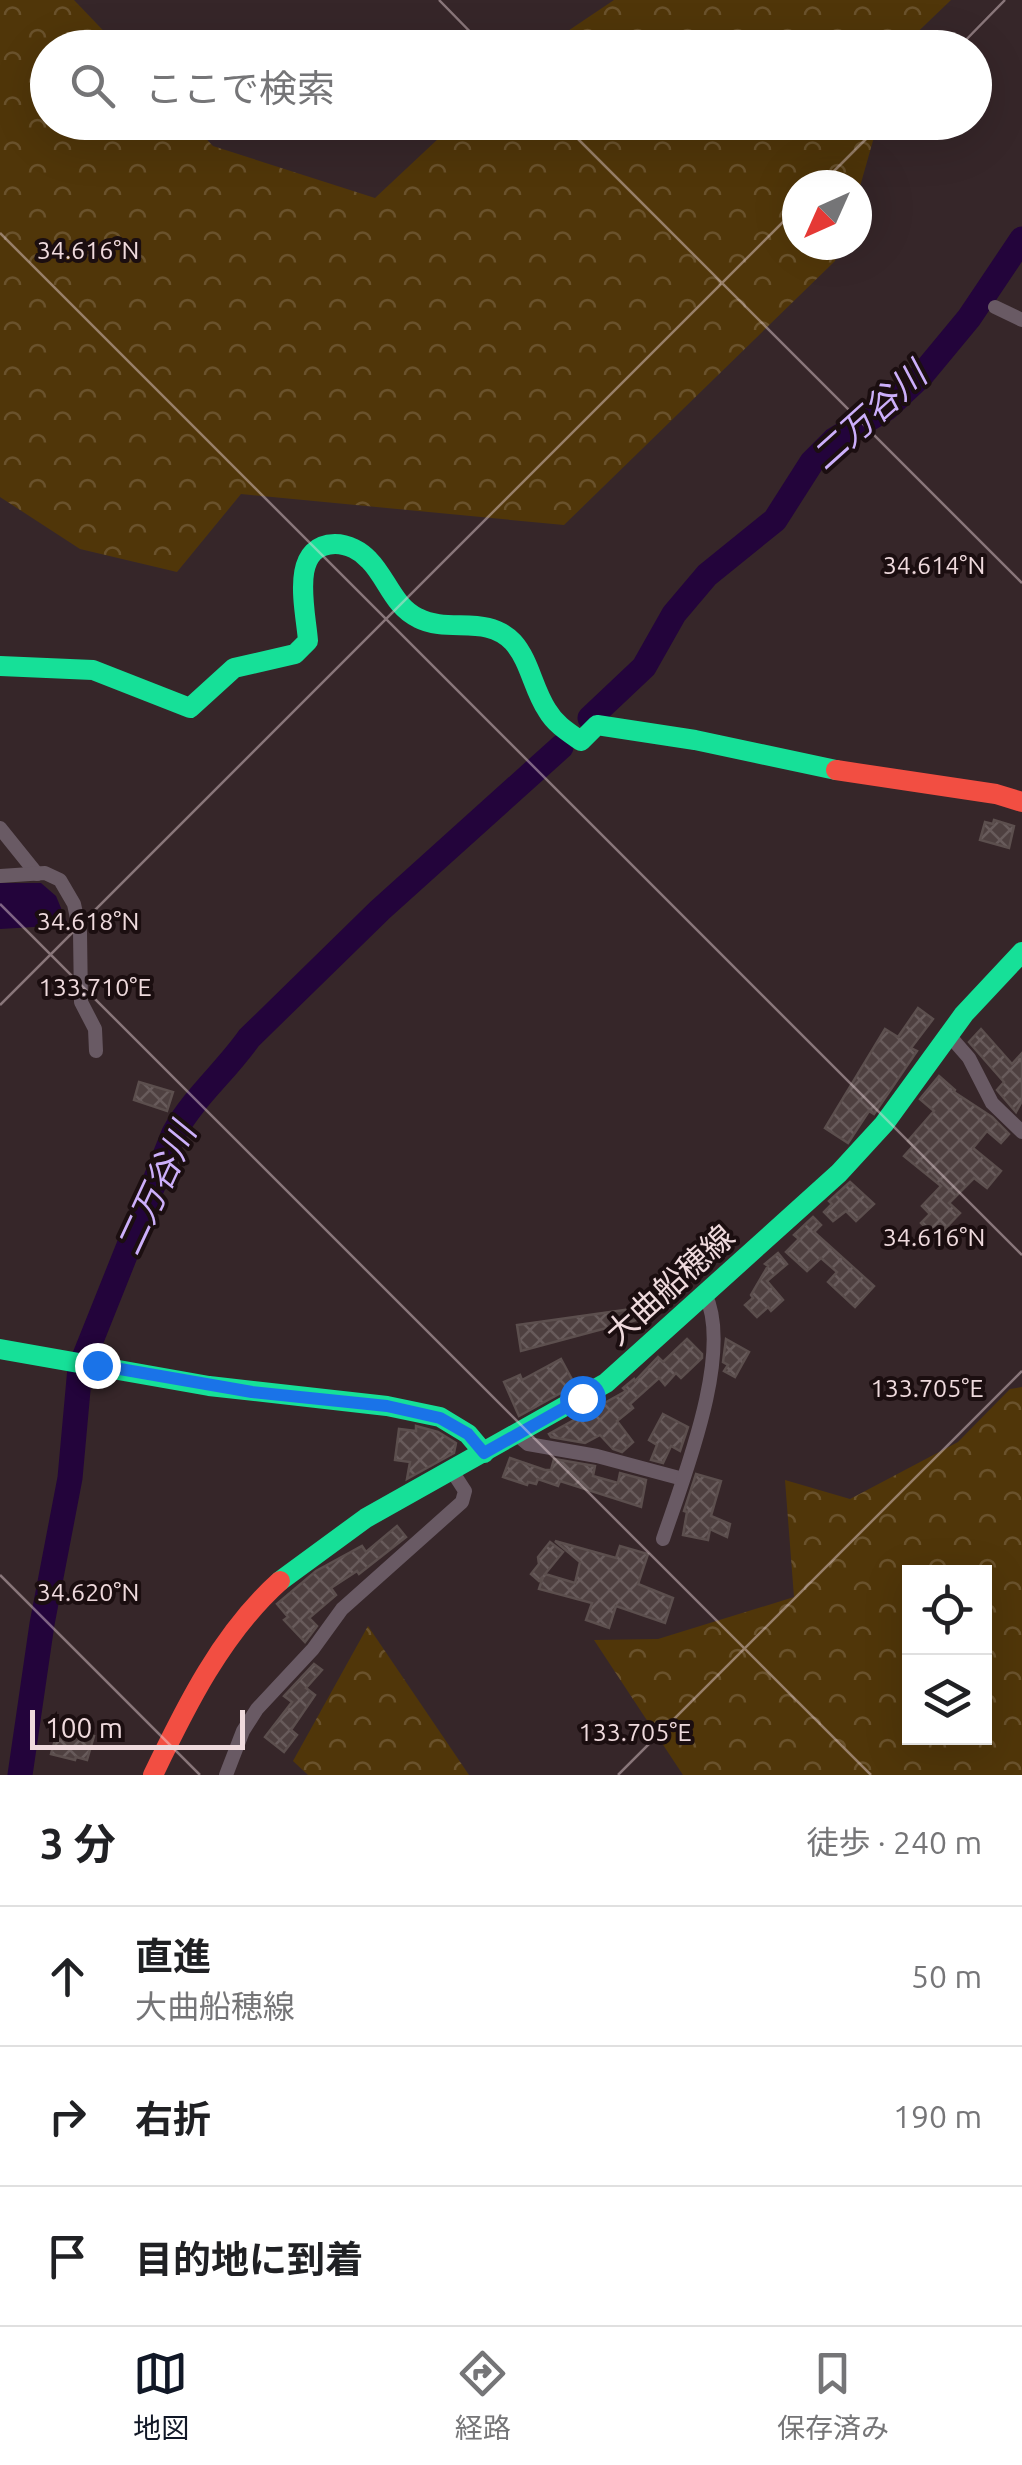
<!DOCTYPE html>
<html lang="ja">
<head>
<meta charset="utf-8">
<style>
	:root { --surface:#fff; --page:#f2f2f2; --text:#202124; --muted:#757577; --line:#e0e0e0; --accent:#111827 }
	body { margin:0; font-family:Ubuntu,"Noto Sans JP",sans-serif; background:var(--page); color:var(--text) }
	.controls { position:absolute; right:30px; bottom:30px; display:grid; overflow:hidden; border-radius:0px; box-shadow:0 10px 40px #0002 }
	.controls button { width:90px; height:90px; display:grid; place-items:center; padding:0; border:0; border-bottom:2px solid var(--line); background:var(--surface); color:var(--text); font:50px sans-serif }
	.compass { position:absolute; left:782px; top:170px; width:90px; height:90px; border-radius:50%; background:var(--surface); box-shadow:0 10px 40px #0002; rotate:225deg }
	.scale { position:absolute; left:30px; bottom:25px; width:215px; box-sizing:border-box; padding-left:10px; border:5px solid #efdadd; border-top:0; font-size:28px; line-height:35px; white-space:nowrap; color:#efdadd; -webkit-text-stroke:8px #1b0e10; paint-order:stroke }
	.stop { position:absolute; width:30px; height:30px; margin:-22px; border:8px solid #1a73e8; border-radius:50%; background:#fff }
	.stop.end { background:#1a73e8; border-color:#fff; box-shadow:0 2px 10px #0008 }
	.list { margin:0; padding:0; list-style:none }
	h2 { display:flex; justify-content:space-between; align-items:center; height:130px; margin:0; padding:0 40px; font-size:42px }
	h2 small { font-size:32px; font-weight:400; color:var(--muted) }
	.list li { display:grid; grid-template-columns:65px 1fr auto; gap:30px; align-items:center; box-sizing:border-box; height:140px; padding:0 40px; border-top:2px solid var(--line) }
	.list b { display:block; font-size:38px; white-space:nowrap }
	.list p { margin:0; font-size:32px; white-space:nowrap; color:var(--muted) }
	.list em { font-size:32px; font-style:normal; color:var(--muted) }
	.icon { flex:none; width:55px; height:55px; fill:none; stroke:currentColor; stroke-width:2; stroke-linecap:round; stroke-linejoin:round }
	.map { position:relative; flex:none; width:1022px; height:1775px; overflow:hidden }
	.search { position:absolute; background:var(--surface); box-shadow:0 10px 40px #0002; left:30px; right:30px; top:30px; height:110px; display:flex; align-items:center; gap:25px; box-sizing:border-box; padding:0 35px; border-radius:55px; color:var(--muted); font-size:38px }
	.sheet { height:550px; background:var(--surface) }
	nav { display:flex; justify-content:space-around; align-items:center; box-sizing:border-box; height:140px; border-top:2px solid var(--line); background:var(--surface); font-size:28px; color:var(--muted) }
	nav a { display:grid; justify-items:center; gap:5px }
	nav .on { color:var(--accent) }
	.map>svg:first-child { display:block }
</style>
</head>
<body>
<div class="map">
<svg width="1022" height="1775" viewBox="0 0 1022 1775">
	<defs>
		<pattern id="forest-crowns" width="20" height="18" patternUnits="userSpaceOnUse" patternTransform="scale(2.5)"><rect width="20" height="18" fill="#503609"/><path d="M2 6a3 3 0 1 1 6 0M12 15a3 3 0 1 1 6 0" fill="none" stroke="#6a522c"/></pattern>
		<pattern id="building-cross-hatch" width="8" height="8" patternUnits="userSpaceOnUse" patternTransform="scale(2.5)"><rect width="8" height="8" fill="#4e4040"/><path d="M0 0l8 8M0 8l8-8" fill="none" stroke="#685b5b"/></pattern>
	</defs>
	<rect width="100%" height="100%" fill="#362629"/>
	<g fill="url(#forest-crowns)" fill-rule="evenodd">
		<polygon points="0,0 74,0 119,47 48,48 48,122 191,123 213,146 375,198 455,123 878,123 857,197 857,185 797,185 797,245 840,245 835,261 564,525 241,494 177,572 80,549 0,497"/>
		<polygon points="614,0 951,0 902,47 544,47"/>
		<path d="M1022,1387V1775H683L594,1640L658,1639L794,1597L785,1480L850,1499L958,1442L1010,1389ZM984,1572V1738H910V1572Z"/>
		<polygon points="368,1626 469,1775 308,1775 293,1761"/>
	</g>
	<polygon fill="#23043b" points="0,883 41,883 56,896 68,925 0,929"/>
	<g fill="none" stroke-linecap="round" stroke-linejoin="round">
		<g stroke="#23043b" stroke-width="25">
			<polyline points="590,718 644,667 674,614 707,575 775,520 812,462 834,440 887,408 921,376 969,318 1022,239"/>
			<path d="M20,1775L42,1624L70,1478L80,1368L174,1133C194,1097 226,1071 249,1038L380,910L561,747"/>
		</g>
	</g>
	<g fill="url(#building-cross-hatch)" stroke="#5c4f4e" stroke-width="2.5">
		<polygon points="994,820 1014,826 1009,848 980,840 985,822 993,824"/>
		<polygon points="918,1008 933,1019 911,1048 917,1051 874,1114 869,1111 848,1143 825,1128 885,1029 898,1037"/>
		<polygon points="981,1029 1012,1064 1022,1053 1022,1101 1016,1112 997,1090 1004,1082 969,1042"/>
		<polygon points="939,1076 955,1090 954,1092 992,1117 1009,1134 1001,1143 987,1131 973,1148 1001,1171 987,1188 974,1178 949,1203 960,1213 936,1238 921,1223 930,1214 922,1206 941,1186 904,1156 913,1146 908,1141 934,1111 920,1099"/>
		<polygon points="139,1082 173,1092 167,1111 134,1100"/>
		<polygon points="850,1182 874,1204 856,1221 846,1211 833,1221 824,1212 832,1204 829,1201"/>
		<polygon points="813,1217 821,1225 814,1232 874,1286 855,1307 828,1282 837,1272 821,1258 807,1271 786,1252 799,1239 794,1235"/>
		<polygon points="778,1253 787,1264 767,1281 783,1300 771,1311 768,1307 757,1317 745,1305 753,1298 751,1295 768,1266 765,1264"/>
		<polygon points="639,1308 640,1319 521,1351 517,1325"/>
		<polygon points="687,1339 702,1354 702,1358 681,1378 676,1373 665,1385 659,1378 630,1404 633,1408 617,1421 633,1442 622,1452 613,1449 600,1435 585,1443 551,1437 549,1434 626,1391 623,1388 634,1379 635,1381 658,1357 663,1362"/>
		<polygon points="726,1339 749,1352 735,1377 724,1371 728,1365 723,1362"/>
		<polygon points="561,1359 575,1385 519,1416 504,1382 520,1375 522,1380"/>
		<polygon points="663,1414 688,1427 680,1451 671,1446 663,1463 651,1460 657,1445 649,1440"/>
		<polygon points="416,1426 438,1432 456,1443 454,1453 407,1479 410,1462 395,1460 399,1429 416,1431"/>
		<polygon points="510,1458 545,1470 551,1470 554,1459 595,1466 593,1476 618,1483 620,1473 646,1480 641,1507 560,1481 558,1486 538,1479 536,1484 528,1482 527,1485 503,1477"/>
		<polygon points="696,1474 721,1481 711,1516 730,1524 727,1537 710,1529 708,1540 683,1535 687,1512 684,1511"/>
		<polygon points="397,1526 406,1537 359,1574 357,1571 331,1588 336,1595 309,1618 317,1626 305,1642 284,1620 288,1617 277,1604 316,1571 362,1546 366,1552"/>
		<polygon points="555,1541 616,1558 620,1546 648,1554 638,1584 673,1598 665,1623 616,1606 609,1628 586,1620 592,1603 539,1589 543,1577 539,1581 531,1574 539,1564 538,1557 550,1542 563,1552 545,1574 575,1583 580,1562"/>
		<polygon points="314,1664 322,1670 306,1688 315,1695 291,1730 297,1735 284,1752 265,1737 292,1702 284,1696"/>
		<polygon points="60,1722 94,1736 87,1760 76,1757 75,1760 51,1754"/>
	</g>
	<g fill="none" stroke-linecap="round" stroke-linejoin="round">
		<g stroke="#695a64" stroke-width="14">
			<polyline points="995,307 1022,320"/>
			<polyline points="0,828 37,874"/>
			<polyline points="0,876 45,873 60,880 74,904 80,932 81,1002 95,1029 96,1051"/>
			<polyline points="948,1034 969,1058 992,1103 1022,1132"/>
			<polyline points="516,1434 528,1444 597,1456 683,1479"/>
			<path d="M663,1539C683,1479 734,1352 705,1294"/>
			<polyline points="226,1775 243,1731 257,1709 313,1649 342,1609 462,1502 465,1491 452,1471"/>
		</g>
		<g stroke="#16e098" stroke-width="20">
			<path d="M0,666L93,670L190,708L234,668L295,654L308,641C306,611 288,545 335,544C348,544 361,551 369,560C387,578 393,606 418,618C449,634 486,614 513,642C530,661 533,689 547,710C555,724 568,732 581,741L597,725L695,740L836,770"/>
			<polyline points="0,1349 209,1386 387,1406 440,1417 468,1434 484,1453"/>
			<polyline points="280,1581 366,1518 606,1383 839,1173 884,1124 964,1014 1022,952"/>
		</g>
		<g stroke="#f24e42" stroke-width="20">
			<polyline points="836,770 996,794 1022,802"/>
			<path d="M153,1775C186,1706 222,1633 280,1581"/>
		</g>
	</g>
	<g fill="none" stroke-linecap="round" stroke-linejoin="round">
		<polyline stroke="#1a73e8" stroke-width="12" points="97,1365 252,1392 387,1406 440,1418 468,1434 484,1453 582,1398"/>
	</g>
	<path fill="none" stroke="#efdadd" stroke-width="2.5" stroke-opacity="0.45" d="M439,0L486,48M958,48L1005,0M561,122L1022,583M820,185L883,122M0,233L1022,1255M0,904L871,1775M0,1005L797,208M0,1575L200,1775M618,1775L1022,1371"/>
	<g text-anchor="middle" stroke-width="8" stroke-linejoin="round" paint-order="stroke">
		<g font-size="32" fill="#efdadd" stroke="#1b0e10">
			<text transform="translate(670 1285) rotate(-42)" y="11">大曲船穂線</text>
		</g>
		<g font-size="35" font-style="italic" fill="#ccaffa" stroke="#1b0e10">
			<text transform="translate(869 416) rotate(-42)" y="12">二万谷川</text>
			<text transform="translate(156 1189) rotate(-65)" y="12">二万谷川</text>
		</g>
	</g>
	<g font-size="25" text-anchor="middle" fill="#efdadd" stroke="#1b0e10" stroke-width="8" stroke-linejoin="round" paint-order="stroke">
		<text x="88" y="259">34.616°N</text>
		<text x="934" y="574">34.614°N</text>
		<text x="88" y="930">34.618°N</text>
		<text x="95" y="996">133.710°E</text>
		<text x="934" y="1246">34.616°N</text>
		<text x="927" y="1397">133.705°E</text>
		<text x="88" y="1601">34.620°N</text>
		<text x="635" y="1741">133.705°E</text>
	</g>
</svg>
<div class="controls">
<button><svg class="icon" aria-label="locate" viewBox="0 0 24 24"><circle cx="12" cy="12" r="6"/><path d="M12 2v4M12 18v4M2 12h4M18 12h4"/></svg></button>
<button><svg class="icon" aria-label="layers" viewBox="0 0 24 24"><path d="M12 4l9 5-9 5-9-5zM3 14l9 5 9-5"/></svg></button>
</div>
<svg class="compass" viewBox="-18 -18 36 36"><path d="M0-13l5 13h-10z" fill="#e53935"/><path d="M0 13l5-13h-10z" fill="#757577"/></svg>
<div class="scale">100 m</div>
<div class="stop" style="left:582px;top:1398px"></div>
<div class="stop end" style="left:97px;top:1365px"></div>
<div class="search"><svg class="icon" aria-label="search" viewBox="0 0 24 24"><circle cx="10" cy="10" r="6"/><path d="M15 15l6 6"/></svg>ここで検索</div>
</div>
<section class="sheet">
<h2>3 分<small>徒歩 · 240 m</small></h2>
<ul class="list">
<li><svg class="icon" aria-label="ahead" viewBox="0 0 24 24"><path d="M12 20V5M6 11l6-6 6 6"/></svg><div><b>直進</b><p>大曲船穂線</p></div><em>50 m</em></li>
<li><svg class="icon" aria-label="right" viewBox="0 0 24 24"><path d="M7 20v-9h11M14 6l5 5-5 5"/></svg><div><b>右折</b></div><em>190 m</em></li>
<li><svg class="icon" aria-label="arrive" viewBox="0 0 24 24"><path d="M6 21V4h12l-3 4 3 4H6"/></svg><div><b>目的地に到着</b></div></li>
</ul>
</section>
<nav>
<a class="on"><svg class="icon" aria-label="map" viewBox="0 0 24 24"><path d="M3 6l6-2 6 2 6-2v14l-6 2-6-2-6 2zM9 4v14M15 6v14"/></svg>地図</a>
<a><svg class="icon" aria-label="directions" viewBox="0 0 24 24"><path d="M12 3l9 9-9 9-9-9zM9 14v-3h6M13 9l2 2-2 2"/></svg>経路</a>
<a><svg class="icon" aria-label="saved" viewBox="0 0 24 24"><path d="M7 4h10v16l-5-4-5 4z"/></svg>保存済み</a>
</nav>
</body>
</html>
